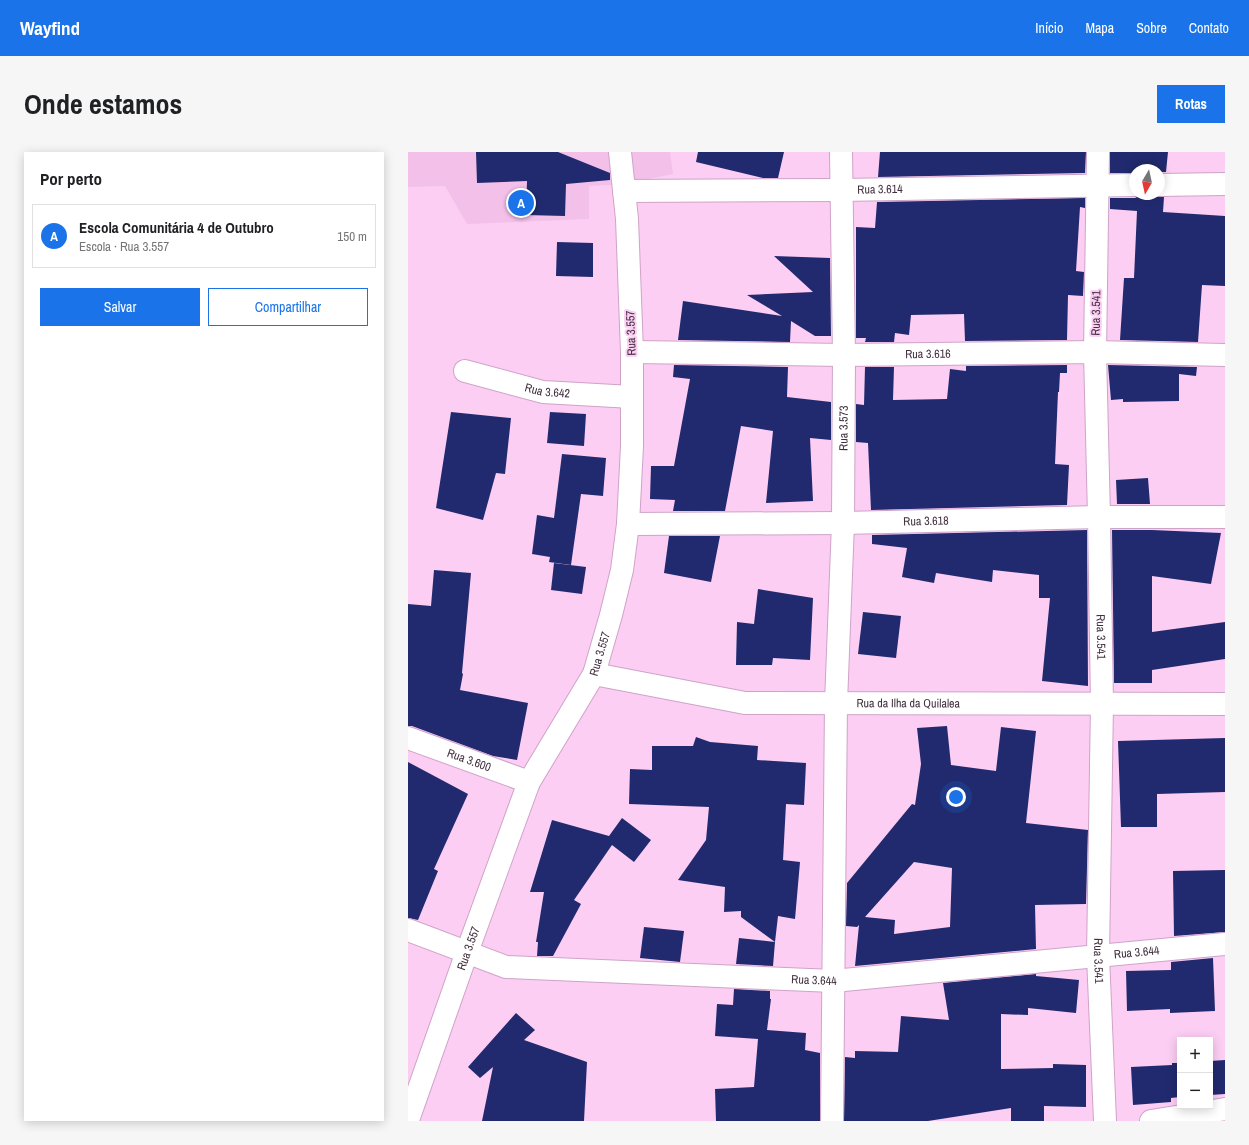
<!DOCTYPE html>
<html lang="pt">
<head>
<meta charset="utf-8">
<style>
	:root { --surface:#fff; --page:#f6f6f6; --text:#202124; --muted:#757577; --line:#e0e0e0; --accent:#1a73e8 }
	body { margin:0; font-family:"Archivo Narrow",sans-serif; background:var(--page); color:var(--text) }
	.controls { position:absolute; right:12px; bottom:12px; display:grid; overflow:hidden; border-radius:0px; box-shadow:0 2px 10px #0003 }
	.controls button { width:36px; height:36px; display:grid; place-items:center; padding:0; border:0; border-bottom:1px solid var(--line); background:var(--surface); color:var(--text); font:20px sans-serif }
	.compass { position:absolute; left:721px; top:12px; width:36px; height:36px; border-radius:50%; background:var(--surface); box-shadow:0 2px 10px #0003; rotate:189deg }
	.you { position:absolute; left:548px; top:645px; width:14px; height:14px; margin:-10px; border:3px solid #fff; border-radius:50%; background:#1a73e8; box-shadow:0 0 0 6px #1a73e833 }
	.badge { display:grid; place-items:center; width:26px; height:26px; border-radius:50%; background:var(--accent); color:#fff; font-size:13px; font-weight:700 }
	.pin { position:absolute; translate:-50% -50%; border:2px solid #fff; box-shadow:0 1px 4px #0006 }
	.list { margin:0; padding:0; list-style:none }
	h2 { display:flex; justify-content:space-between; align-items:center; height:52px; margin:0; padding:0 16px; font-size:17px }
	h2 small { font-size:13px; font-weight:400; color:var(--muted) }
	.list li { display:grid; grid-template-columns:26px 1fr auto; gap:12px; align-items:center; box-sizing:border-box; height:64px; margin:0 8px 8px; padding:0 8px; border:1px solid var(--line); border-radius:0px }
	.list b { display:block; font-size:15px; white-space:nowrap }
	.list p { margin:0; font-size:13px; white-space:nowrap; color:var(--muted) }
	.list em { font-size:13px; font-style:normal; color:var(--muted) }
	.actions { display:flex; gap:8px; padding:12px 16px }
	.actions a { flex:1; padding:9px 0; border:1px solid var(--accent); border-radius:0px; text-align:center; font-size:14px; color:var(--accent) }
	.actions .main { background:var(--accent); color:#fff }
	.map { position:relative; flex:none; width:817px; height:969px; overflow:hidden; border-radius:0px }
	header { display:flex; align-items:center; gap:24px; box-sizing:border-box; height:56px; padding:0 20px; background:var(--accent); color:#fff }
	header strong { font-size:19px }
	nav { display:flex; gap:22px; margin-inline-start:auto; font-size:14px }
	.intro { display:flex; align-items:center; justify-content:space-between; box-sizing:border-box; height:96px; padding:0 24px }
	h1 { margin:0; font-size:28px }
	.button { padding:10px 18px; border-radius:0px; background:var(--accent); color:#fff; font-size:14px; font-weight:700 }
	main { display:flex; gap:24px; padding:0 24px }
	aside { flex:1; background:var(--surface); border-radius:0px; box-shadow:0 2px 10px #0003 }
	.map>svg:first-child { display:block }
</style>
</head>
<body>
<header>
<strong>Wayfind</strong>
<nav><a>Início</a><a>Mapa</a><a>Sobre</a><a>Contato</a></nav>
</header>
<div class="intro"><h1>Onde estamos</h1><a class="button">Rotas</a></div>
<main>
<aside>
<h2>Por perto<small></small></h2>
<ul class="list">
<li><span class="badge">A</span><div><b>Escola Comunitária 4 de Outubro</b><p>Escola · Rua 3.557</p></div><em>150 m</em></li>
</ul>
<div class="actions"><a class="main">Salvar</a><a>Compartilhar</a></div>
</aside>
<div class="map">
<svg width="817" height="969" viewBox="0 0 817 969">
	<rect width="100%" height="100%" fill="#fccef4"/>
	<polygon fill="#f3c0ea" points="0,0 262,0 265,22 231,29 222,32 181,34 181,67 59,72 37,34 0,35"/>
	<g fill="#212a6e" fill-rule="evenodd">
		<polygon points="68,0 150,0 202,21 202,28 158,32 157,64 118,63 119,29 69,31"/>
		<polygon points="290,0 376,0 370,26 355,26 288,10"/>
		<polygon points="472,0 678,0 677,21 470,25"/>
		<polygon points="702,0 760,0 758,20 751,20 751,18 727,18 727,21 702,21"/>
		<polygon points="735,42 743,42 745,44 756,45 755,60 817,64 817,134 794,133 790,190 712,188 716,126 726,126 729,59 702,57 702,46 727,46"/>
		<polygon points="677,46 677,56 672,55 668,119 676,120 675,144 660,143 659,188 557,189 556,162 503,163 501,183 487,181 486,190 457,190 458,186 448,186 448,75 467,76 469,50"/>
		<polygon points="149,90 185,91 185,125 148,124"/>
		<polygon points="366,104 422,106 423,184 407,184 383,169 382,190 270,188 275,149 374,164 339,143 405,140"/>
		<polygon points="266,213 380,215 379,245 423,250 423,288 402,286 405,349 358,351 365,279 333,274 317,359 265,359 267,348 242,347 243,314 266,314 282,227 265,225"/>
		<polygon points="659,213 659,221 652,221 651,240 650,240 647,312 661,313 659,353 463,358 460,291 448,290 448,252 456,253 457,215 486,215 485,248 539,247 542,217 558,219 558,214"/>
		<polygon points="700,213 789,215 788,224 771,222 771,249 715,250 715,247 703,248"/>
		<polygon points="43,260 103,266 97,322 88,321 75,368 28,356"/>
		<polygon points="142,260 178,262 176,294 139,291"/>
		<polygon points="154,302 198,306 195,344 173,342 163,413 141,410 142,405 124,402 129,363 146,366"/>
		<polygon points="740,326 742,352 709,352 708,328"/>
		<polygon points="679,378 680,534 634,529 642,446 631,446 631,423 585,418 584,430 528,421 526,431 494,425 499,396 464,392 464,383"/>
		<polygon points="704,378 744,378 813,381 803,432 744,424 744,480 817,470 817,507 744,518 744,531 706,531"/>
		<polygon points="261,384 312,384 303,430 256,421"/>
		<polygon points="146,411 178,415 174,442 143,438"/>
		<polygon points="26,418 63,421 54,521 55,522 52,538 120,551 109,608 85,604 4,574 0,574 0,452 23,454"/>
		<polygon points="350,437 405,446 402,508 365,506 364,513 328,513 329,470 346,472"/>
		<polygon points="455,460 493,464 488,506 450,502"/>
		<path d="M539,574L543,613L588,619L593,575L628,579L618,671L680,678L678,752L627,753L628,797L447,814L451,773L449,775L438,774L439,731L504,652L507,653L513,612L509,576ZM506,710L544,716L542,775L486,782L487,768L457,765Z"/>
		<polygon points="288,585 302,590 350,594 349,608 398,611 396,653 378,652 375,708 392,710 387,767 370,764 367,790 333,765 333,759 316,760 317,735 270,728 298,688 301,655 221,652 222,617 244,618 244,594 285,594"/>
		<polygon points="817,586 817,640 749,642 749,675 713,675 710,589"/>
		<polygon points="0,610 60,642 26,717 30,719 10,768 0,766"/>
		<polygon points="214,666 243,688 226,710 204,693 166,748 173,752 145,804 129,804 130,790 128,790 136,740 122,740 144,668 201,684"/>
		<polygon points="817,718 817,780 766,784 765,719"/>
		<polygon points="236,775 276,779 272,810 232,806"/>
		<polygon points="331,786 367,790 365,814 328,812"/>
		<polygon points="805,806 807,859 762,861 762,857 719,859 718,819 763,818 763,810"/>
		<polygon points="628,822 628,824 671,828 668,861 620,856 620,863 593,862 593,917 645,916 645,912 678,913 678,955 636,954 636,969 603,969 603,956 520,969 436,969 437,905 447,906 447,899 490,900 493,864 541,868 535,831"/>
		<polygon points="326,837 362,839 362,847 363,847 359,878 398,881 397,898 412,901 412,969 308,969 307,937 346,935 350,887 307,884 309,852 325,853"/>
		<polygon points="108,861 127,878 116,888 179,910 176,969 74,969 85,915 72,926 60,915"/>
		<polygon points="817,908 817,942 802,943 802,909"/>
		<polygon points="764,911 772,911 772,945 763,946 763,950 725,953 723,915 764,913"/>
	</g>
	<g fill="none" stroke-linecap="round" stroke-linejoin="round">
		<defs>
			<g id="street">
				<path id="s1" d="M690,0L687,200L691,365L694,552L690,804L697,969"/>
				<polyline points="751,33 817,32"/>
				<path id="s2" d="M216,39L433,38L727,33"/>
				<path id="s3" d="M224,200L436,203L687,200L817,203"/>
				<path id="s4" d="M57,219L135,240L224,245"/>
				<path id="s5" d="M220,372L435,371L691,365H817"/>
				<path id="s6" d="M186,522L337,551L817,552"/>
				<path id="s7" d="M0,586L121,630"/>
				<path id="s8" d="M0,778L98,815L425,829L817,792"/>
				<path id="s9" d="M0,968L59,800L121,630L186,522L203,463L214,418L220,372L224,294V200L219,67L212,0"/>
				<path id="s10" d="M424,969L428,551L435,371L436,203L433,0"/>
				<polyline points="743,969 817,957"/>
			</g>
		</defs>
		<use href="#street" stroke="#cfa3c8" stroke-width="24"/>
		<use href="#street" stroke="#fff" stroke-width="22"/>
	</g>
	<g text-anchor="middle" stroke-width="4" stroke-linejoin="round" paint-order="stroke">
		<g font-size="12" fill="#42303f" stroke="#fccef4">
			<text dy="4" stroke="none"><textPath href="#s2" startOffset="256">Rua 3.614</textPath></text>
			<text transform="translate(688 161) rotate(-89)" y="4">Rua 3.541</text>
			<text transform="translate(223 181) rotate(-92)" y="4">Rua 3.557</text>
			<text dy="4" stroke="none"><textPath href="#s3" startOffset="296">Rua 3.616</textPath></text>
			<text dy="4" stroke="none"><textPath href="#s4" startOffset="85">Rua 3.642</textPath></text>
			<text dy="4" stroke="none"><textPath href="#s10" startOffset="693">Rua 3.573</textPath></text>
			<text dy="4" stroke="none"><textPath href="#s5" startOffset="298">Rua 3.618</textPath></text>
			<text dy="4" stroke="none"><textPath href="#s1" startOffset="485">Rua 3.541</textPath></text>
			<text dy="4" stroke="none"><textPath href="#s9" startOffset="506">Rua 3.557</textPath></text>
			<text dy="4" stroke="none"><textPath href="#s6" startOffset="317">Rua da Ilha da Quilalea</textPath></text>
			<text dy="4" stroke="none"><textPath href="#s7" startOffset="65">Rua 3.600</textPath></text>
			<text dy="4" stroke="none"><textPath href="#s9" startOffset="182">Rua 3.557</textPath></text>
			<text dy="4" stroke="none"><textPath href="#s8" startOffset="737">Rua 3.644</textPath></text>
			<text dy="4" stroke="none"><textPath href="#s1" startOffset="809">Rua 3.541</textPath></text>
			<text dy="4" stroke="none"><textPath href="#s8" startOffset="413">Rua 3.644</textPath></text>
		</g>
	</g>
</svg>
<div class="controls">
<button>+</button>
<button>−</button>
</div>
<svg class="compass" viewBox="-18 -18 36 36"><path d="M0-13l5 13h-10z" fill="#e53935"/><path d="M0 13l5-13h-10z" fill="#757577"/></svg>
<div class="you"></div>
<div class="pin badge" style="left:113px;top:51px">A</div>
</div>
</main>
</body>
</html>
